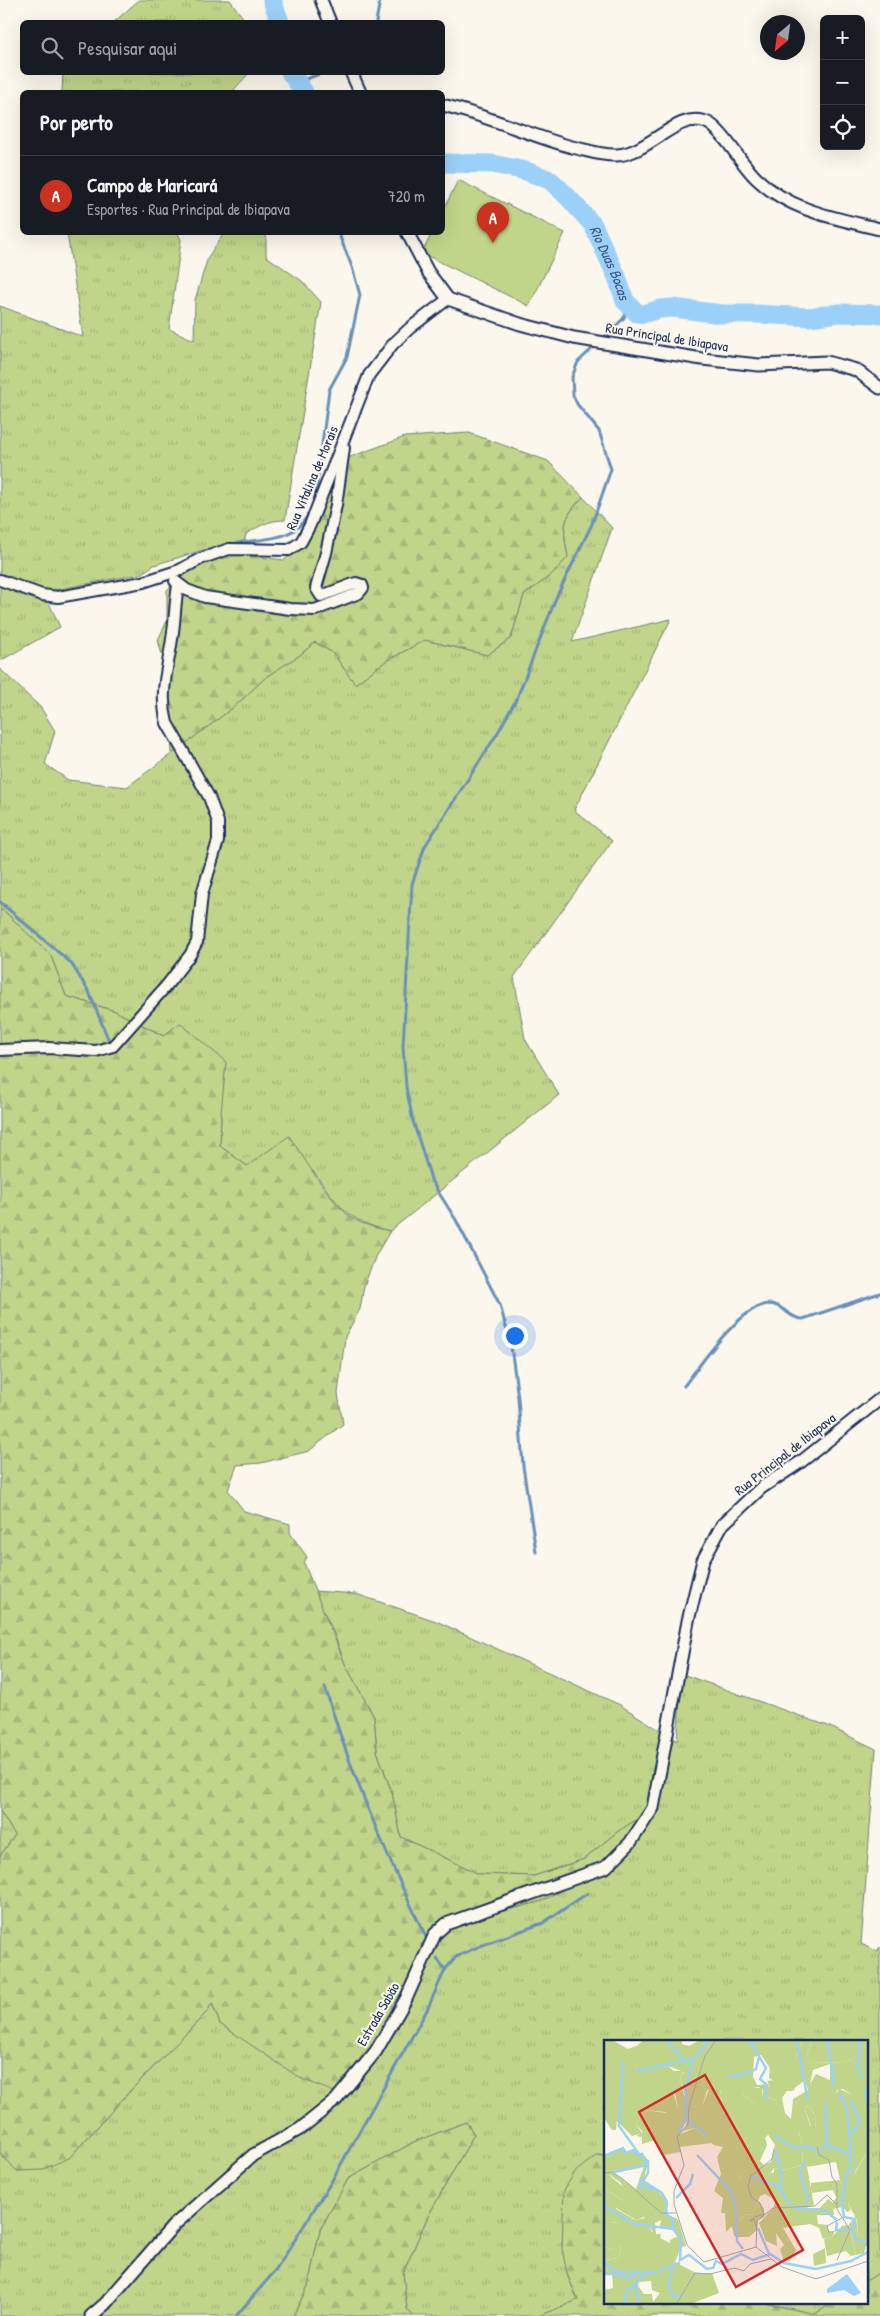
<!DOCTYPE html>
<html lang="pt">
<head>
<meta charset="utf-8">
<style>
	:root { --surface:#171b24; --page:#242831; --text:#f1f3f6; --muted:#9ea1a6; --line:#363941; --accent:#c8321e }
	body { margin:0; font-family:"Patrick Hand",sans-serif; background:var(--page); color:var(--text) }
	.controls { position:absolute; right:15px; top:15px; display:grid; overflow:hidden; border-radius:8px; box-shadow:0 5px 20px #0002 }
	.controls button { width:45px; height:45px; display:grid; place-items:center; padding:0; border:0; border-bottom:1px solid var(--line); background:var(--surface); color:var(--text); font:25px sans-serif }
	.compass { position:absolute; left:760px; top:15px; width:45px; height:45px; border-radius:50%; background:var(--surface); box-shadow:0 5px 20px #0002; rotate:209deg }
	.you { position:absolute; left:514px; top:1335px; width:18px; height:18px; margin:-12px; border:4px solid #fff; border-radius:50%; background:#1a73e8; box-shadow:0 0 0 8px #1a73e833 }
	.badge { display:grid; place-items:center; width:32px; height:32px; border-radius:50%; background:var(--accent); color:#fff; font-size:16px; font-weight:700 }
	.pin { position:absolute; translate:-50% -41px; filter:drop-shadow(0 1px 2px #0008) }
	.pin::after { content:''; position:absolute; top:26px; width:18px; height:15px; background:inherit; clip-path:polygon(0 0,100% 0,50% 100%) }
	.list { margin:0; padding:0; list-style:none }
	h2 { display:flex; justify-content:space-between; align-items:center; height:65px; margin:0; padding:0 20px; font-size:21px }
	h2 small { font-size:16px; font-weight:400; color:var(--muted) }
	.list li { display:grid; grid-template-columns:32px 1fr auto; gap:15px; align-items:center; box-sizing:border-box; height:80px; padding:0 20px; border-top:1px solid var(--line) }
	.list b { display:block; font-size:19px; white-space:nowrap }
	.list p { margin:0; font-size:16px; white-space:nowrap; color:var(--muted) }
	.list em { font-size:16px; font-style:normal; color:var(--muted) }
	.icon { flex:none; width:28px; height:28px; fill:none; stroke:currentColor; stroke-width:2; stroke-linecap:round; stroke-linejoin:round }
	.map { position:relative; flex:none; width:880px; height:2316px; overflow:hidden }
	.search { position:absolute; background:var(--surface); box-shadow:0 5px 20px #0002; left:20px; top:20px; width:425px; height:55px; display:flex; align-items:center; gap:12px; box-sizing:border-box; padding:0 18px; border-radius:8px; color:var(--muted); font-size:19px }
	.panel { position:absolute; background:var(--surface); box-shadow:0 5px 20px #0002; left:20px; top:90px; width:425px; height:145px; border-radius:8px }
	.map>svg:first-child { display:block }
</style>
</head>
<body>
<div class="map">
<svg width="880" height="2316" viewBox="0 0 880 2316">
	<defs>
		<pattern id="grass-tufts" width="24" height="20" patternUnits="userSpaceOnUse" patternTransform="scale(1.25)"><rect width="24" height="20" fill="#c1d58a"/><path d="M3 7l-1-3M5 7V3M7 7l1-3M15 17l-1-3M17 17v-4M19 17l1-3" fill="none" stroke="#a5b77a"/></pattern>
		<pattern id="forest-firs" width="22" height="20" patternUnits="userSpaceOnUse" patternTransform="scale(1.25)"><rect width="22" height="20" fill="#c1d58a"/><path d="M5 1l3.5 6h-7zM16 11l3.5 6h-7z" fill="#a5b77a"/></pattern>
	</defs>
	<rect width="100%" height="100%" fill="#fbf7ec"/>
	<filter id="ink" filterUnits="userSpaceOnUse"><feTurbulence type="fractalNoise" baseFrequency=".02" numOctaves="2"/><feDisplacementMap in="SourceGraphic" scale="10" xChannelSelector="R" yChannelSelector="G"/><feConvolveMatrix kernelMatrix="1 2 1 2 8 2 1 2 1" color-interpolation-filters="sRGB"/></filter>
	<g filter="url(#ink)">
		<g fill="url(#grass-tufts)" stroke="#6e8274">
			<polygon points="139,0 230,0 246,22 114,22"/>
			<polygon points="63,73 63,72 249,73 232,92 62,92"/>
			<path d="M67,233H178L181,240L169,329L194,340L195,300L208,257L224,233H266V256L302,281L321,302L285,520C268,520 260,526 246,534L242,550H203L154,565L140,574L44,592L60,627L0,661V306L83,337Z"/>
			<path d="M583,497L612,528L572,642L671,619L574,810L612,841L514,977L525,1039L559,1095L390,1231C346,1221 339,1206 314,1172L247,1166L220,1146L221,1113L164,1036L115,1011L66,996L51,956L3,910L0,911V669L41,708L55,731L45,764L68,780L127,787L234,707L267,676L300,655L315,642L333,653L355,684L386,661L425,640L487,655L511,638L524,595L550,576L568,557C562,528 562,518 583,497Z"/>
			<polygon points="314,1591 356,1594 436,1621 620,1705 677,1741 682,1674 828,1726 876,1749 861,1944 877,1951 880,1947 880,2272 866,2281 866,2041 605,2041 605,2156 597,2155 567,2274 578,2300 539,2316 413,2316 407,2309 403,2273 427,2218 474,2134 466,2122 414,2142 348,2179 320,2230 308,2286 293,2316 0,2316 0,2153 17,2171 69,2158 131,2090 207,2012 212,2003 220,2024 235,2033 383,2027 422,1954 421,1944 470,1920 542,1901 654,1808 617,1832 584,1859 534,1876 479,1874 401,1837 392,1793 377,1751 374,1717 345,1664 333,1631"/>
			<polygon points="0,1811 15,1835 0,1856"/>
			<polygon points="760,2302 834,2302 815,2314"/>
		</g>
		<g fill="url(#forest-firs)" stroke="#6e8274">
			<path d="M469,433L548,461L583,497C562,518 562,528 568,557L550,576L524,595L511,638L487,655L425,640L386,661L355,684L333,653L315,642L300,655L267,676L234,707L172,754L166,669L158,640L167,621V590L186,572L204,559L203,550H242L251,556L284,560L301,549L313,526L314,511L342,460L405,437Z"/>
			<path d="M3,910L51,956L66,996L115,1011L163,1036L180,1023L226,1062L221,1113L220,1146L247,1166L289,1136C307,1162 324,1193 347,1214C358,1224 376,1228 390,1231L376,1255L364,1286L360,1309L345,1337L338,1394L343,1424L309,1451L261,1463L237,1465L228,1490L244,1511L290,1524V1533L307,1557L304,1563L345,1664L374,1717L377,1751L392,1793L401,1837L479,1874L534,1876L584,1859L617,1832L656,1807L607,1865L542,1901L470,1920L421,1944L422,1954L383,2027L374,2051L341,2095L300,2078L220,2024L212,2003L207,2012L131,2090L69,2158L41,2170L17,2171L0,2153V1856L15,1835L0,1811V911Z"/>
			<polygon points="466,2122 474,2134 427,2218 403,2273 407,2309 413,2316 293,2316 308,2286 320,2230 348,2179 414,2142"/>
			<polygon points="597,2155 605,2156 605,2302 760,2302 815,2314 834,2302 866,2302 866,2281 880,2272 880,2316 539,2316 578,2300 567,2274 562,2248 564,2190 575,2172"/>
		</g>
		<polygon fill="#c1d58a" stroke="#6e8274" points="458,180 565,233 529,306 422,253 432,233 442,232 443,211"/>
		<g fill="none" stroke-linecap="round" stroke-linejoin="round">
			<g stroke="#6890bb" stroke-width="3">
				<polyline points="376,22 380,0"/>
				<polyline points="295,83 325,72"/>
				<polyline points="601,340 623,319 630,307"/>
				<polyline points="315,499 329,390 347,357 360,295 352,267 340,237 341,232"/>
				<path d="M218,548C248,534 292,550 310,511"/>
				<polyline points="0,902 71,963 89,992 109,1041"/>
				<path d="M684,1386C700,1365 741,1305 769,1304C783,1304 789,1319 803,1319L880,1293"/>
				<polyline points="536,1552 523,1466 518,1398 511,1346 500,1305 456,1220 432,1182 413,1121 406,1087 403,1046 412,884 425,846 497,734 517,698 556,598 592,524 611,469 599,431 577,404 573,395 572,377 578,362 597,344"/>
				<path d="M325,1687C351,1775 387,1858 428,1941"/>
				<polyline points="437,1958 445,1970"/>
				<polyline points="236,2316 276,2270 330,2184 427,2010 445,1970 456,1957 480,1946 543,1923 588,1893"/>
			</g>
			<g stroke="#9bd0f9" stroke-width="19">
				<polyline points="272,0 280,22"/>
				<polyline points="290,72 304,92"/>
				<path id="s1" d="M442,163L493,164L526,171L550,180L567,196L593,225L617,277L625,301L637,313L643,314L660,309L673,308L722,314H756L810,317L840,313L880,314"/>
			</g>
			<defs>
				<g id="minor">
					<polyline points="0,580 42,595 58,597 143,582 180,570 200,559 229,549 289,550 301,542 310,525 369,375 393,344 410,328 448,299"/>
					<polyline points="175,581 187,590 205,597 290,609 315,610 359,593 363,588 362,585 356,583 321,596 316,588 326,553 336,505 344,448"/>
					<path d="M0,1050L49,1048L96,1051L113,1046L167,985L190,955L197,942L202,894L218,841V822L209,797L167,723C159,693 168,668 172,639C175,621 175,603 178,585"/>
				</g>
				<g id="tertiary">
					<polyline points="321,0 330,22"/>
					<polyline points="351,72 360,92"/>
					<path d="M442,105C487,115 528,135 572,147C586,150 602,156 617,155C650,153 677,111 706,122C721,127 741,164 756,178C790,211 835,218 880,229"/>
					<polyline points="407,232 428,272 448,299 520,324 574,338 702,359 759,365 827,362 856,370 880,388"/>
					<polyline points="91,2316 105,2304 173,2226 253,2155 300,2129 336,2100 376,2051 406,1999 435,1934 446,1924 606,1867 630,1843 653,1808 688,1621 703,1560 722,1525 761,1488 802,1461 880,1399"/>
				</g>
			</defs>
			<use href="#minor" stroke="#1b2f5e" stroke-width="14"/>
			<use href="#tertiary" stroke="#1b2f5e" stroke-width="15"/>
			<use href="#minor" stroke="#fbf7ec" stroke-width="10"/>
			<use href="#tertiary" stroke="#fbf7ec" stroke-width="11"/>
		</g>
	</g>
	<g text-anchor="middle" stroke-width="4" stroke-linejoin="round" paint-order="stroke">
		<g font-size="14" fill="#1b2f5e" stroke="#fbf7ec">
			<text transform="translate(667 337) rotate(9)" y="5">Rua Principal de Ibiapava</text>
			<text transform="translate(312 478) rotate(-67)" y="5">Rua Vitalina de Morais</text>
			<text transform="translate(785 1454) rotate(-38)" y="5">Rua Principal de Ibiapava</text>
			<text transform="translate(378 2014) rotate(-60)" y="5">Estrada Sabäo</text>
		</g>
		<g font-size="15" font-style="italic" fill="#3b5785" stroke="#fbf7ec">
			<text dy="5" stroke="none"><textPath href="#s1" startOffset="214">Rio Duas Bocas</textPath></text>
		</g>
	</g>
	<g transform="translate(604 2040)">
		<rect width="264" height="264" fill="#fbf7ec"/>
		<path d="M38,1H78V4L85,6L94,1H198L191,20L192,47L189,51L165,38L166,28L157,15L150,17L149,37L153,45L166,44L162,48L163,57L174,61L173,69L177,81L161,98L140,93L134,90L129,78L120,72L116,50H103L98,68L89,66L76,94L91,88L108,103L75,107L77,112L59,115L52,100L38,104V97L32,96L39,92L32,85L40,70L62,73L58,61L62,53L69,52L74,69L81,55L76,37L80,32L64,26L32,31L34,5ZM142,47H155L159,50V58L150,64L138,53ZM208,1H264V18H250L242,22L204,23L203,14ZM235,49L264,61V111L251,132L257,149L244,163L247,170L243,172L239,167L228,169L229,161L239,154L232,122L203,127L210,165L195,171H206L213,175L214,184L224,185V191H231L228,197L219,199L215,188L206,184L179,188L192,210L186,221L179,219L176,209L180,205L172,193L173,206L162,201L155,183L170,167L171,160L161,154L156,156L148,175L143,174L134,181V197L130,196L128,186L122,192L121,173H117L119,158L110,151L117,134L129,136L134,133L137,140L147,139L170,132V128L180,130L198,125L199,109L195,92L207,86L200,67L205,66L212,78L211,88L219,86L226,77L228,60ZM19,108L22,112L31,110L33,115L39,114L44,120L40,140L63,159V175L74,179L82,206L77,207L71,222L92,233H108L115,253L89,263H0V250L9,248L8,233L0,234V220L15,218L17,206L6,210L0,206V148L21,162L17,143L6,135L0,136V117ZM40,126L32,149L9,132ZM12,168L32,180L40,177L49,192L8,182ZM57,180L56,186L68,190L74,196L66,200V203L56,198L57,194H52L51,183ZM47,241L48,250L56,253L49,262L48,254H40L34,246L35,242ZM252,176L254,195L264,199L260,213L252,215L245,184ZM221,208L222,223L210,226L209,214Z" fill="#c1d58a" fill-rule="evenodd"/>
		<path d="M0,1H10L24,9L35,5L32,31L64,26L70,31H80L76,37L81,60L74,69L71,53H62L58,61L63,72L40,70L32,85L38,93L28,96L13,81L12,90H8L0,78ZM198,1H208L203,14L205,23L242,22L250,18H264V61L257,60L239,49L233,50L228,73L219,91L211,88L212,78L205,66L200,67L207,88L195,92L199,109L198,125L180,130L170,128L160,142L152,138L142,141L137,140L134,133L129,137L117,134L113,117L119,107L110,105L91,88L79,91L73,101L82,85L85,66L98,67L106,47L116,50L120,72L129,78L134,90L161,98L163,105L156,121L160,125L167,122L171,105L161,90L177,81L172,72L174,61L163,57L162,47L166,46L163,41L171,40L189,51H183L178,58L181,73L187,79L189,59L204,50L201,40L192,47L191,41V20ZM226,24V40L212,34L206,44L209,30ZM141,46L158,48L159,58L155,63L150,64L138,53ZM264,111V199H263L254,195L253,180L244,163L256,149L251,133ZM4,134L25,152L21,162L0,148V136ZM236,140L239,154L233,159L229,150L208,153L207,150V143ZM154,161L160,169V177L154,180L153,190L145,197H134V181L143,174L148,175ZM7,166L31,180L42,178L49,195L6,181L1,176ZM245,185L252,215L247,216L242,211L223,216L220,199L228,197L238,186ZM17,205L15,218L0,220V206L6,210Z" fill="#c1d58a" fill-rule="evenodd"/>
		<path d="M224,159L229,163L230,175H213L203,171L190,174L184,169L216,168Z" fill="#c1d58a"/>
		<path d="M243,234L257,253L250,256L240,250L223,253V249Z" fill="#9bd0f9"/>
		<path fill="none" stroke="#9bd0f9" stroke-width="2.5" d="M63,1L80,20M146,1L162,28L156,39L163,45L162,59M193,1L204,61M226,1L224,6L230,39L228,47M256,1L254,27L260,41M19,21L15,86L35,114M32,31L90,19L105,1M124,37L142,34L152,29L155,17M261,49L264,64M235,54L242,65L246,95L247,130L243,133L238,164L240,177L250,179L251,186L247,188M222,63L223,106M85,81L103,96M75,92L82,80V50L88,20M170,95L188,107H207L213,112M246,96L254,87L255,78L247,60M172,111L178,137L175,148M216,111L225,106L245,114M93,115L124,148L131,162L133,201L139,209M0,116L19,108L22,113L30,110L33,115L38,114L40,121H44V133L39,141L58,153L63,162L62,174L69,179V188L77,200L76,220L85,215L103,229L109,228L112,221L118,224L137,214L149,220L166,214L180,223L212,229L247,221L264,212M201,122L196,132L204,158L202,165M10,132L44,125M148,137L173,146L187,165M37,138L36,147L51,149M72,158L86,144L89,134M0,166L30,184L70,189M190,168L221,171L233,180M233,182L232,190H244M154,188L165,214M247,189L253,200L264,205M0,223L13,232L50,233L76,223M68,228L65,247L70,256L77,257M0,234H12L25,239L33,233M31,244L35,263M20,263L23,251L43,233"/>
		<path fill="none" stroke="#a1a7b3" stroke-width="1" d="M111,1L101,16L85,66L84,84L73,97L80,125L70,151V164L83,205L100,222L152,207M213,107L215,115L225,120L228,137L233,144V169L246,190L233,220M0,133L8,132L19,139L57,173H72M160,174L156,163L147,157L144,146L147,136L168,119L170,109M152,187L150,179L146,181L151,177L161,174M225,193L223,186L238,178M152,207L178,227L212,239L264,221M152,207L153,181L169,168L211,166L223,155L233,165M73,263L91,233L106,234L130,228L140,231L146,224L167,219"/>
		<path fill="#d62828" fill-opacity="0.15" stroke="#d62828" stroke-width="2.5" d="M101,35L199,210L132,247L35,72Z"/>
		<rect width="264" height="264" fill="none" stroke="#1b2f5e" stroke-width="2.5"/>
	</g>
</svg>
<div class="controls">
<button>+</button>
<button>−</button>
<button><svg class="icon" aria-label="locate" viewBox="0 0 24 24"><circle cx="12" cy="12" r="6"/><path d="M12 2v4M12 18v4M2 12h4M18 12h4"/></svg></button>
</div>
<svg class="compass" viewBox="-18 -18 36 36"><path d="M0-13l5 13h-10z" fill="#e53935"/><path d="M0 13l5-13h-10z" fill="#9ea1a6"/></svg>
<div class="you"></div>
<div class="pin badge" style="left:493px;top:243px">A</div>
<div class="search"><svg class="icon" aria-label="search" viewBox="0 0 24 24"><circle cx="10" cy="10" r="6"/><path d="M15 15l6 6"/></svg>Pesquisar aqui</div>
<section class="panel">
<h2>Por perto<small></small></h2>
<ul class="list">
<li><span class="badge">A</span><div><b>Campo de Maricará</b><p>Esportes · Rua Principal de Ibiapava</p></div><em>720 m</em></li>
</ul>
</section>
</div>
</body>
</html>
